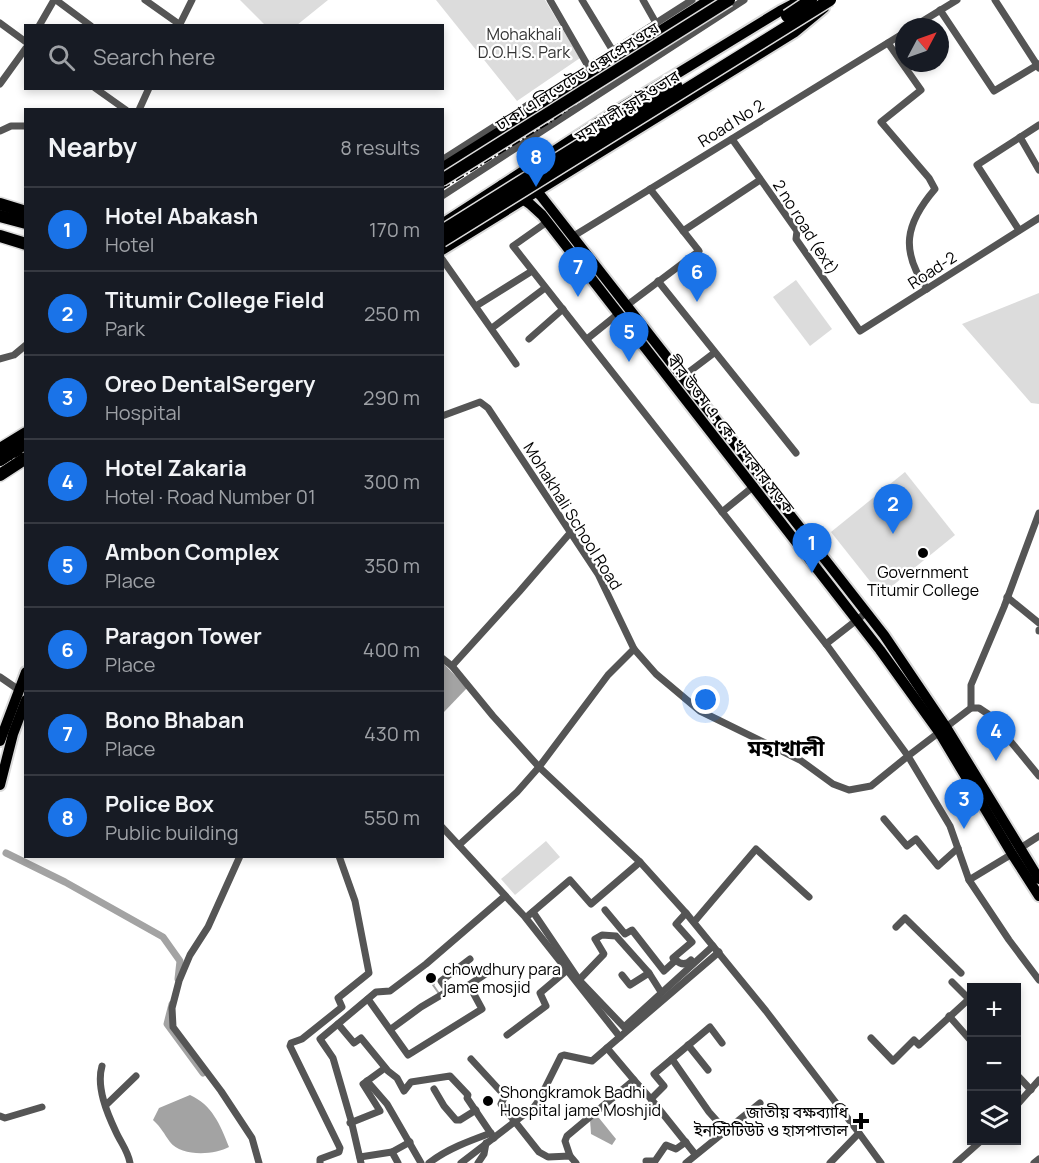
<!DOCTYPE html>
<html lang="en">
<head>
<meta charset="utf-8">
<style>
	:root { --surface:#171b24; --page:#242831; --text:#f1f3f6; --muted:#9ea1a6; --line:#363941; --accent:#1a73e8 }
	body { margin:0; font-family:Manrope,"Noto Sans Bengali",sans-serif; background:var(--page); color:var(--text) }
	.controls { position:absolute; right:18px; bottom:18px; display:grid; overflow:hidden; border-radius:0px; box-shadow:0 3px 9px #0003 }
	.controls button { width:54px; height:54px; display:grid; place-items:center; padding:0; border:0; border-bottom:2px solid var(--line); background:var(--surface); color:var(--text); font:30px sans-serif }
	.compass { position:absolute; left:895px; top:18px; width:54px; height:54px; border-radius:50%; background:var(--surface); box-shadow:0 3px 9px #0003; rotate:49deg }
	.you { position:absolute; left:706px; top:700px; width:21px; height:21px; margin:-15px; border:4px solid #fff; border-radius:50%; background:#1a73e8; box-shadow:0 0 0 9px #1a73e833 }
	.badge { display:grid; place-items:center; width:39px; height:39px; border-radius:50%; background:var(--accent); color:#fff; font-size:20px; font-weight:700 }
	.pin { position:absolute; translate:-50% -50px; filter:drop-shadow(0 2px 3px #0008) }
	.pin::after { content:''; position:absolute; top:32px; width:21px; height:18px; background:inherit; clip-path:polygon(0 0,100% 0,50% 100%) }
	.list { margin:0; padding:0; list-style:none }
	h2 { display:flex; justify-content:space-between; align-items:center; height:78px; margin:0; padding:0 24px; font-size:26px }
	h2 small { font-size:20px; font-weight:400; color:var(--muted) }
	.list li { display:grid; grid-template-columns:39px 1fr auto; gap:18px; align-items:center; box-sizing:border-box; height:84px; padding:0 24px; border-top:2px solid var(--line) }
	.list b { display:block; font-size:22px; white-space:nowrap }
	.list p { margin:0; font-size:20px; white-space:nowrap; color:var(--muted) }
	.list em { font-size:20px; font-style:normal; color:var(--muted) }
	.icon { flex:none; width:33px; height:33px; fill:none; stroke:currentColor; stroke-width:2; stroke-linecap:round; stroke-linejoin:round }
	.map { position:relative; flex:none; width:1039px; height:1163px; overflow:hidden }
	.search { position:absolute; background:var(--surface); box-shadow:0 3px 9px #0003; left:24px; top:24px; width:420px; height:66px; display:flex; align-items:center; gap:15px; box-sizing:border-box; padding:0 21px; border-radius:0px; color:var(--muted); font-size:22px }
	.panel { position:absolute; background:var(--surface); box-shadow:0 3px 9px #0003; left:24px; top:108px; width:420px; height:750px; border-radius:0px }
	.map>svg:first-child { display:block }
</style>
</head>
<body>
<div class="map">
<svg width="1039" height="1163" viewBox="0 0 1039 1163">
	<rect width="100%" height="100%" fill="#fff"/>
	<g fill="#dcdcdc">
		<polygon points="240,0 328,0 297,25 266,26"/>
		<polygon points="436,0 545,0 580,58 517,101"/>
		<polygon points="796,280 832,329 810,346 773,297"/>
		<polygon points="1039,293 1039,404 1031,403 962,324"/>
		<polygon points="905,472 955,535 881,595 831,532"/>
		<polygon points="546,841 560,857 515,895 501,879"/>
	</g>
	<g fill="#a3a3a3">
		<polygon points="443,663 467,688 443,713"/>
		<path d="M190,1095C212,1105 220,1124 229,1147C215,1155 181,1157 170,1142C164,1134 161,1127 153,1120L159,1108Z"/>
		<polygon points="595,1116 599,1118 616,1139 612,1145 591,1134 590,1119"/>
	</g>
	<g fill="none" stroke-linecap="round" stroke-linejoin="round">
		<g stroke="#a3a3a3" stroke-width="2">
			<polyline points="429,978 434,984"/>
			<polyline points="433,985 440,995"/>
		</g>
		<g stroke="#a3a3a3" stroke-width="7">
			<polyline points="6,853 65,882 163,937 180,961 178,979"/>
			<polyline points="172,1004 167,1024 203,1073"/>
		</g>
		<defs>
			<g id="primary">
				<polyline points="520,174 541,196 884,635 946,727 1039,879"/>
				<polyline points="502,185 530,204 542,215 880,650 939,732 1012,854 1039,896"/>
				<polyline points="442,224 611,114 780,11 801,0"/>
				<polyline points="442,250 795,32 824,8"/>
				<polyline points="0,741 26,672"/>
				<polyline points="0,785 13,734 26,700"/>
			</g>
			<g id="highway">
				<polyline points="442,169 711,0"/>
				<polyline points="0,204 26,212"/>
				<polyline points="0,216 26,223"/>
				<polyline points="0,236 26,244"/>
				<polyline points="0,449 26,433"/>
				<polyline points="0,460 26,443"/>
				<polyline points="0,475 26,458"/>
			</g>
		</defs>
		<use href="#primary" stroke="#dbdbdb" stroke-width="14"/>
		<use href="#highway" stroke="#dbdbdb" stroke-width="15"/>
		<g stroke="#555" stroke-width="7">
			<polyline points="56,0 91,26"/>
			<polyline points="145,0 179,24"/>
			<polyline points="550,0 588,66"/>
			<polyline points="582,0 613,51"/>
			<polyline points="643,0 656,23"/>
			<polyline points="995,0 1039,68"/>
			<polyline points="940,10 994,91 1039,64"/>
			<polyline points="0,23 26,42"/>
			<polyline points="39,26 54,0"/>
			<polyline points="179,26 192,0"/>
			<polyline points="913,27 957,0"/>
			<path d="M888,43L921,90L881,122L929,178L935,189C905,224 900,251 927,289"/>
			<polyline points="0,84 26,48"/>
			<polyline points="95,88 126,110"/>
			<polyline points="139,110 149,88"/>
			<polyline points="0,131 11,126 26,126"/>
			<polyline points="1020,137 1039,170"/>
			<polyline points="732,139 797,231 796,239 860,331 1039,218"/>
			<polyline points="442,160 692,0"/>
			<polyline points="442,196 744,0"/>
			<polyline points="1019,230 977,165 1039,125"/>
			<polyline points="683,231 760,180"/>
			<polyline points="572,237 904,33"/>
			<polyline points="442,259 516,364"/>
			<polyline points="658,281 796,453"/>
			<polyline points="476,306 532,271"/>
			<polyline points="626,306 699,251 650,189"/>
			<polyline points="492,328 545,288"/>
			<polyline points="529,339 563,309"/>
			<polyline points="587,339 618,314"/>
			<polyline points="0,359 14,355 26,345"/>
			<polyline points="681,378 714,353"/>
			<polyline points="442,416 480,402 488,408 598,574 634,649 656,674 700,711 800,760 833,784 849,790 871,786 908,756 826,644 513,246 547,222"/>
			<polyline points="722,512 754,486"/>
			<polyline points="1039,513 1004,607 971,685 971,708 908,756 950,826 969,880 1009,940 1039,980"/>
			<polyline points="1007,597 1039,623"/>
			<polyline points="1039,630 1039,631"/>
			<polyline points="826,644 867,612"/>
			<polyline points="442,658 452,666 493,716 539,767 640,862 686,913 766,1011 859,1133"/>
			<polyline points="452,666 519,592 570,533"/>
			<polyline points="0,677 19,690"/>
			<polyline points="971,708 979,708 988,714 1039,776"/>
			<polyline points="884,819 907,846 916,839 938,866 958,848"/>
			<polyline points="442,827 525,917 620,1037"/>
			<polyline points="459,845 517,792 539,767 608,675 634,649"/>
			<polyline points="1019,849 1039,836"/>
			<polyline points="240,856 208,927 190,955 179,981 172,1008 173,1027 221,1091 252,1138 259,1163"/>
			<polyline points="969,880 1012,854"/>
			<path d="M605,910L625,934L632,930L664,971L676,960C681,965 686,965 691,960"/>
			<polyline points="533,912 579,980 624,1027 713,946"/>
			<polyline points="529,915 570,880 591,904 640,862"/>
			<polyline points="694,922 756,849 809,897"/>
			<polyline points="896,927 905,918 961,973"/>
			<polyline points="675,961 673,958 692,942 676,924 686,913"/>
			<polyline points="622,975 630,985 649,973"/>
			<polyline points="579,980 604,954 595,939 602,935 616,936 649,973 661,992"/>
			<polyline points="368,999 408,1055 482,1009 469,985 487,973"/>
			<polyline points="949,1016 972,1042"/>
			<polyline points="338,1024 354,1043 361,1038 388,1071 397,1078 404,1091 411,1082 450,1076 468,1095 467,1098 494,1138"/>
			<polyline points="391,1029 421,1007 448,991 441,981 470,959"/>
			<polyline points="507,1035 546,1006 540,993 566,971"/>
			<polyline points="871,1038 893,1061 914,1040 919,1045 969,999 952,982"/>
			<polyline points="688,1045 708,1070"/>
			<polyline points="471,1059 505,1096 501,1104 539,1152 548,1157 570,1156 576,1163"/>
			<polyline points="672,1059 709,1112 726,1131"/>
			<path d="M102,1066C96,1087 107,1113 116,1132C121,1143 128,1151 130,1163"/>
			<polyline points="1016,1074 1031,1090"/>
			<polyline points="634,1080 651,1099 664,1086 654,1074 710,1027 722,1043"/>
			<polyline points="367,1081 387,1104 421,1163"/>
			<polyline points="434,1089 444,1106 456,1120 460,1120 476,1110"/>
			<polyline points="651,1099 695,1154"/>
			<polyline points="106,1105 136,1076"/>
			<polyline points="1016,1106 1039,1080"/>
			<polyline points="0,1116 5,1118 42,1107"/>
			<polyline points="350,1123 380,1111 363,1084 385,1068"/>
			<polyline points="392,1152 410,1142"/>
			<polyline points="570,1156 565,1141 567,1136 634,1080 607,1048 719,952"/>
			<polyline points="360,1157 392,1152 398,1163"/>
			<polyline points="646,1161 655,1161 666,1145 676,1149 686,1142"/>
			<polyline points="320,1163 320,1159 339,1152 340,1148 290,1046 291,1043 302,1039 342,1007 338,998 369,973 355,901 339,856"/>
			<polyline points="361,1163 351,1120 333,1058 320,1039 376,992 390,991 426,964 505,896"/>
			<path d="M429,1163C447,1149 469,1141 491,1133"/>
			<polyline points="461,1163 534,1107 539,1100 561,1056 564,1055 592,1061 607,1048"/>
			<polyline points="478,1163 484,1154 486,1143"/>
			<polyline points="686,1163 760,1103"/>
			<polyline points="830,1163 859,1133 881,1163"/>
			<polyline points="956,1163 982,1140"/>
			<polyline points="1034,1163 1039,1159"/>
		</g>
		<use href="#primary" stroke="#000" stroke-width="10"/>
		<use href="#highway" stroke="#000" stroke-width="12"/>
		<g stroke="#000" stroke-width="1.5">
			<polyline points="442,181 549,116 649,44 721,0"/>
			<polyline points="0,458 26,443"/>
		</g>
		<g stroke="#000" stroke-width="2" stroke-dasharray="9 3 1.5 3" stroke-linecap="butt">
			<polyline points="442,189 552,121 652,49 733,0"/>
			<polyline points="0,465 26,451"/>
		</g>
		<defs>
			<g id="highway-bridge">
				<polyline points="787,16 811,0"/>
				<polyline points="442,180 729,0"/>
				<polyline points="442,231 676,85"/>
				<polyline points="442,241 830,0"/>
			</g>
		</defs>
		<use href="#highway-bridge" stroke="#dbdbdb" stroke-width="15" stroke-linecap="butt"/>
		<use href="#highway-bridge" stroke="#000" stroke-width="12"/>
	</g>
	<g fill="#000" stroke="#fff" stroke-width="2">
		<circle cx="923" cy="553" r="6"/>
		<circle cx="431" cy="978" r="6"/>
		<circle cx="488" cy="1101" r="6"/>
		<path d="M858 1112h6v6h6v6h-6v6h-6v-6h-6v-6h6z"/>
	</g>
	<g text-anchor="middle" stroke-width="4.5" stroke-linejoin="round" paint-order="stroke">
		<g font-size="16" fill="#333" stroke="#fff">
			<text x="524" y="40">Mohakhali<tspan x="524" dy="18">D.O.H.S. Park</tspan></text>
		</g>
		<g font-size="16" fill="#000" stroke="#fff">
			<text transform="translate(577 76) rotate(-32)" y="6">ঢাকা এলিভেটেড এক্সপ্রেসওয়ে</text>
			<text transform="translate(627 106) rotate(-32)" y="6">মহাখালী ফ্লাইওভার</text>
			<text transform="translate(731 123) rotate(-32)" y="6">Road No 2</text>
			<text transform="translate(806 227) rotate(58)" y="6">2 no road (ext)</text>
			<text transform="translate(932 270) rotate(-33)" y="6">Road-2</text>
			<text transform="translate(731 434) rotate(52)" y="6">বীর উত্তম এ. কে. খন্দকার সড়ক</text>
			<text transform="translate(573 516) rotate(58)" y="6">Mohakhali School Road</text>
		</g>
		<g font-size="16" fill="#000" stroke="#fff" text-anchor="start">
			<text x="923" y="578" text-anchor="middle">Government<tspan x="923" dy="18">Titumir College</tspan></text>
			<text x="443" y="975">chowdhury para<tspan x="443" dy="18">jame mosjid</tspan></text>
			<text x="500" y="1098">Shongkramok Badhi<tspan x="500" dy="18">Hospital jame Moshjid</tspan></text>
			<text x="848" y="1118" text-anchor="end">জাতীয় বক্ষব্যাধি<tspan x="848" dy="18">ইনস্টিটিউট ও হাসপাতাল</tspan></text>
		</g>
		<g font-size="22" font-weight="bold" fill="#000" stroke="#fff">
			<text x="786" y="756">মহাখালী</text>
		</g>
	</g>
</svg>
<div class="controls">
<button>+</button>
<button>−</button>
<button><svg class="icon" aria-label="layers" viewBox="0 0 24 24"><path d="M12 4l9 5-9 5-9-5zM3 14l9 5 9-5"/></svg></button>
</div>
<svg class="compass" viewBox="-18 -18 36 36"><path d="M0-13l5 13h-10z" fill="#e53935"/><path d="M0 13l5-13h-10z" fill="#9ea1a6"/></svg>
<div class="you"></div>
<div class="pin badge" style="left:812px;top:573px">1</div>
<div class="pin badge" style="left:893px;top:534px">2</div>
<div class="pin badge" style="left:964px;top:829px">3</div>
<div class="pin badge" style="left:996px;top:761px">4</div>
<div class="pin badge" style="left:629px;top:362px">5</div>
<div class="pin badge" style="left:697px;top:302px">6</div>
<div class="pin badge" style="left:578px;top:297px">7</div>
<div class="pin badge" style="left:536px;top:187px">8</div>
<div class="search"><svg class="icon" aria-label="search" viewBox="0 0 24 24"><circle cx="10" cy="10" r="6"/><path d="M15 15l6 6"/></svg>Search here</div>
<section class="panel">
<h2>Nearby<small>8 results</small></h2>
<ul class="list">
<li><span class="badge">1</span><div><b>Hotel Abakash</b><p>Hotel</p></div><em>170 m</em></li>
<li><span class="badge">2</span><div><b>Titumir College Field</b><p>Park</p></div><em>250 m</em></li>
<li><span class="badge">3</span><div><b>Oreo DentalSergery</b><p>Hospital</p></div><em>290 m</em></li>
<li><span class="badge">4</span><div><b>Hotel Zakaria</b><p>Hotel · Road Number 01</p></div><em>300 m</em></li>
<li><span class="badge">5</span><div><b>Ambon Complex</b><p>Place</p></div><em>350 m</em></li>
<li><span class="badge">6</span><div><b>Paragon Tower</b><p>Place</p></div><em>400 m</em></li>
<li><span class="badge">7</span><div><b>Bono Bhaban</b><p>Place</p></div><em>430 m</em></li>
<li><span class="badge">8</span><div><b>Police Box</b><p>Public building</p></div><em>550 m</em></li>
</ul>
</section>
</div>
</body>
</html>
